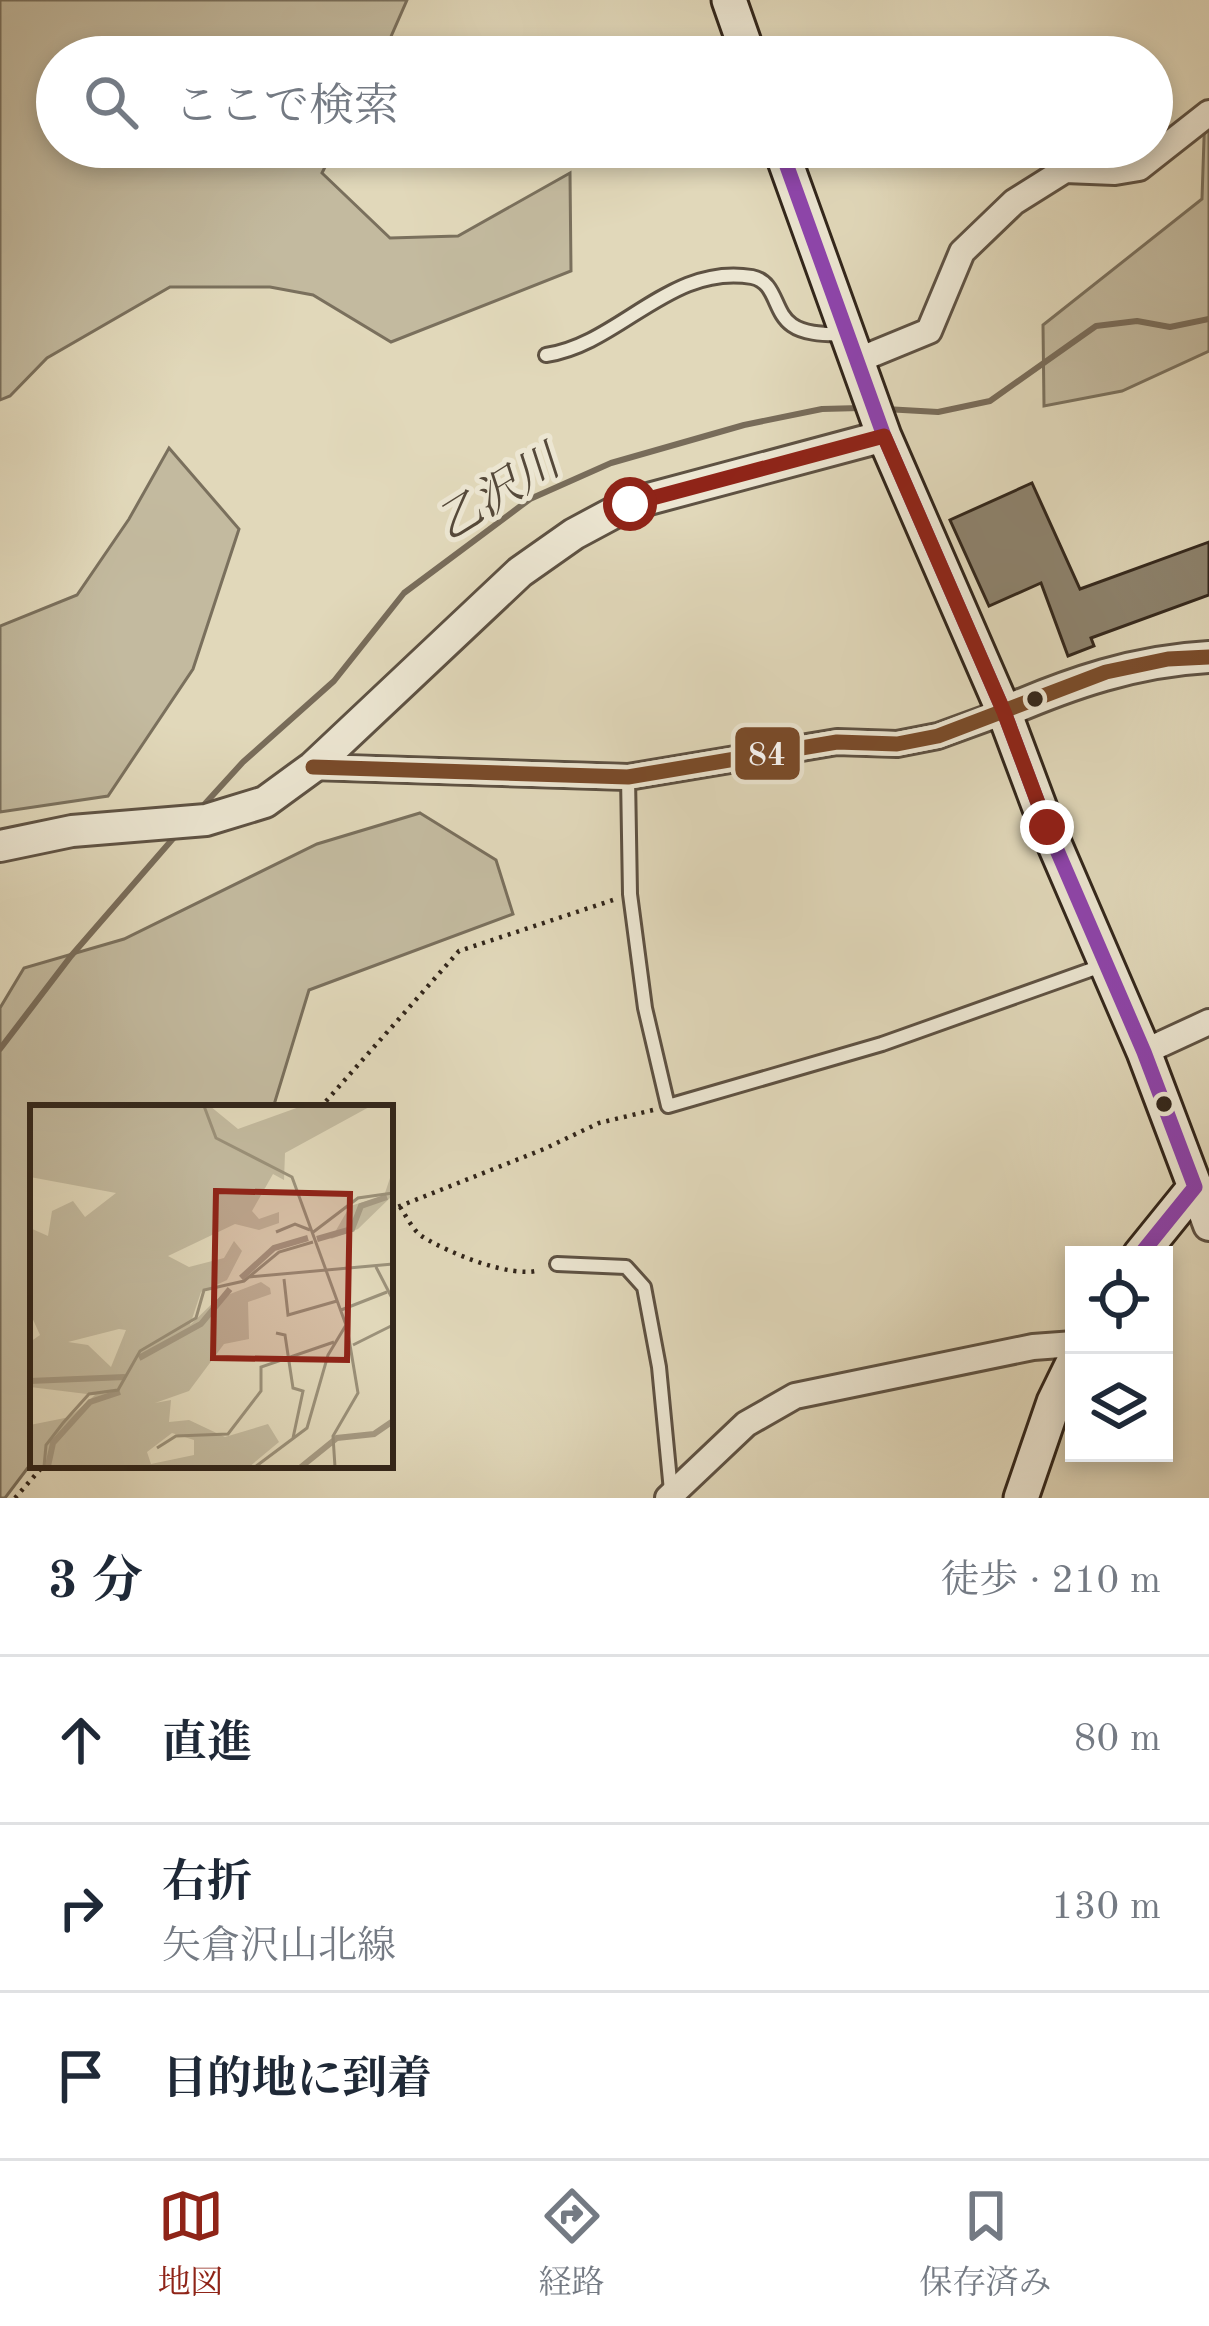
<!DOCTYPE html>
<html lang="ja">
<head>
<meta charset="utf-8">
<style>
	:root { --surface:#fff; --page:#f2f2f3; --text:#1f2937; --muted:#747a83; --line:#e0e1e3; --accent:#8f2418 }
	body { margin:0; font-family:"Old Standard TT","Noto Serif JP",serif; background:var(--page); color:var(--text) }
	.controls { position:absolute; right:36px; bottom:36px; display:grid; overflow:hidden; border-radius:0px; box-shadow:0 6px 18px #0003 }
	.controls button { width:108px; height:108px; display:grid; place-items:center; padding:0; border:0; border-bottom:3px solid var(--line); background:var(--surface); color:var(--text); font:60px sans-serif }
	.stop { position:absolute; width:36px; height:36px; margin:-27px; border:9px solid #8f2418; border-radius:50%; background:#fff }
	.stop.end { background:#8f2418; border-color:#fff; box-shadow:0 3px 12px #0008 }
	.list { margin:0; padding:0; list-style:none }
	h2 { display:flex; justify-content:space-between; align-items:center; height:156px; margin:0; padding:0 48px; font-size:51px }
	h2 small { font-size:39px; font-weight:400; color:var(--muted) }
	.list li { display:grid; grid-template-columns:78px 1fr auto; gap:36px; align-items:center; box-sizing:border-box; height:168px; padding:0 48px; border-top:3px solid var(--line) }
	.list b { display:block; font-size:45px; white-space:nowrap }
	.list p { margin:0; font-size:39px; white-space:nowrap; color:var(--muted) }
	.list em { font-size:39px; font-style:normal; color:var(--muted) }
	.icon { flex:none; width:66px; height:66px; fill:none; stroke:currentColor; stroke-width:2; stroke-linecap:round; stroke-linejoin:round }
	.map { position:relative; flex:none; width:1209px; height:1498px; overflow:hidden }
	.search { position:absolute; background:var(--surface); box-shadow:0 6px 18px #0003; left:36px; right:36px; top:36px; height:132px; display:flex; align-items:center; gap:30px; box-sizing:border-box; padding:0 42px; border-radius:66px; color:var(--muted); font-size:45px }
	.sheet { height:660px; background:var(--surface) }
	nav { display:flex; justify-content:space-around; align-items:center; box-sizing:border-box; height:168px; border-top:3px solid var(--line); background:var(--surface); font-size:33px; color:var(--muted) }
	nav a { display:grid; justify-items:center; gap:6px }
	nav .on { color:var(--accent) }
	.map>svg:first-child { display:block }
</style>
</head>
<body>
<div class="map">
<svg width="1209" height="1498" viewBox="0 0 1209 1498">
	<rect width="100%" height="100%" fill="#e1d8ba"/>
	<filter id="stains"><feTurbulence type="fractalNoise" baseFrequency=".00167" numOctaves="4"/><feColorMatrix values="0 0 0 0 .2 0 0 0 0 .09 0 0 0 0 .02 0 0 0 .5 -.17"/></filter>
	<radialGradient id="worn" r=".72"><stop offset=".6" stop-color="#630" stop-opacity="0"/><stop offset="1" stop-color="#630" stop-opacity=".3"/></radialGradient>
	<g fill="#c3ba9f" stroke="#7a705d" stroke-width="3">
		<polygon points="0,0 407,0 382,57 57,57 57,147 335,147 322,173 390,238 458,236 570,173 571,271 391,342 313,295 270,287 170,287 47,358 10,396 0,400"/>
		<polygon points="1209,106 1209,351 1122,391 1044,406 1043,325 1202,199 1205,109"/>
		<polygon points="169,448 239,529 193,669 108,796 0,812 0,626 77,595 129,519"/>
		<polygon points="420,813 496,860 513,914 309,990 273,1108 33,1108 33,1461 5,1498 0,1498 0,1008 24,968 124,939 317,844"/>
	</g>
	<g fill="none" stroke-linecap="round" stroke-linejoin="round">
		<g stroke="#786c5a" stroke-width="6">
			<polyline points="885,409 938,412 990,401 1096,326 1137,321 1170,327 1209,319"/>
			<polyline points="202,807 243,762 334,681 404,593 530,499 611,463 744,425 822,409 860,408"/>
			<polyline points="0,1049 71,956 177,834"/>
		</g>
	</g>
	<polygon fill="#8d836e" stroke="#32261b" stroke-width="3" points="1032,483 1080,589 1209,542 1209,595 1091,638 1094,646 1068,656 1041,583 989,606 950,520"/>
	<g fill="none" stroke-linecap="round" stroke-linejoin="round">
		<defs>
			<g id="service">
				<path d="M546,355C620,344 670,263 752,277C777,282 773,312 792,325C806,335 829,334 846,335"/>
				<polyline points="628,777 630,894 645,1008 668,1106 882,1044 1104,965"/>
				<polyline points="557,1264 626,1267 644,1287 659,1367 671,1491"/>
			</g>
			<g id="minor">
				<polyline points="856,361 929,331 962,252 1014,202 1065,170 1115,172 1139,168 1209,113"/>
				<polyline points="313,767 628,777 837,742 897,744 938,736 1004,712"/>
				<polyline points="1144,1052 1209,1022"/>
				<polyline points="668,1498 746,1424 795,1396 1033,1347 1074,1344"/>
			</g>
			<g id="tertiary">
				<path d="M1004,712C1071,683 1135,661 1209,657"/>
				<polyline points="0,846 72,831 206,820 265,802 313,767 520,572 574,534 630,504 884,436"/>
				<polyline points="1195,1187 1209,1225"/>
			</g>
			<g id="secondary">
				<polyline points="729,0 749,57"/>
				<polyline points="780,147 884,436 1004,712 1047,827 1144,1052 1195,1187 1140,1255"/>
				<polyline points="1021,1498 1054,1402 1074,1361"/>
			</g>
		</defs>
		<use href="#service" stroke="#5e5243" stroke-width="18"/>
		<use href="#minor" stroke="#5e5243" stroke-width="30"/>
		<use href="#tertiary" stroke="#5e5243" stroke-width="36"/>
		<use href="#secondary" stroke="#32261b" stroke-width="39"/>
		<g stroke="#32261b" stroke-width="4.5" stroke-dasharray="3 6" stroke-linecap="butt">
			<polyline points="320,1108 459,951 613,900"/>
			<path d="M400,1207C407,1217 413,1231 423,1237C449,1253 512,1279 540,1270"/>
			<polyline points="390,1210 544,1149 599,1123 653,1110"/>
			<polyline points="15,1498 44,1465"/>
		</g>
		<use href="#service" stroke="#ece6d2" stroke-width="12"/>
		<use href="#minor" stroke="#ece6d2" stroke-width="24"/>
		<use href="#tertiary" stroke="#ece6d2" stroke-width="30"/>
		<use href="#secondary" stroke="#ece6d2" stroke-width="33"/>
		<defs>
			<polyline id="bus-1" points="780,147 884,436 1004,712 1047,827 1144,1052 1195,1187 1140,1255"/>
			<polyline id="bus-2" points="313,767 628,777 837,742 897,744 938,736 1106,672 1168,659 1209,657"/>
		</defs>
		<use href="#bus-1" stroke="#ece6d2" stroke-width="24"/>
		<use href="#bus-2" stroke="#ece6d2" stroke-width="24"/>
		<use href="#bus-1" stroke="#8e44ad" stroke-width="15"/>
		<use href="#bus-2" stroke="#7a4b2a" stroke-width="15"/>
	</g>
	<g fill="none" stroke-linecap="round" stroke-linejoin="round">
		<polyline stroke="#8f2418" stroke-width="15" points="630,504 884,436 1004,712 1047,827"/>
	</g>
	<g fill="#32261b" stroke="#ece6d2" stroke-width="4.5">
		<circle cx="1035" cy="699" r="10"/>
		<circle cx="1164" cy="1104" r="10"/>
	</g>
	<g text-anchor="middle" stroke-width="10" stroke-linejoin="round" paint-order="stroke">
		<g font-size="45" font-style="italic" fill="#55493a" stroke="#ece6d2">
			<text transform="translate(497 492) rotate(-32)" y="16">乙沢川</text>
		</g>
	</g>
	<g transform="translate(30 1105)">
		<rect width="363" height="363" fill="#e1d8ba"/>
		<path d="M0,1H180L208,24L272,1H341L255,48L254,75L243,69L222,106L229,114L249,107V118L229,125L205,119L138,151L159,162L194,153L204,136L212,146L197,175L171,187L160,220L187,194L231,177L240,183L241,189L218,197L219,234L194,239L159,286L125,298L141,295L139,317L159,315L195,332L238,319L249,337L219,362H0V320L40,312L65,290L0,282V237L10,230L0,208V123L18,131L22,106L43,96L55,112L86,88L0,72ZM89,224L96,225L81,262L58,240L38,237ZM142,328L164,335V350L121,359L117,347ZM363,64V90L328,124L301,134L320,101L354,91Z" fill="#c3ba9f" fill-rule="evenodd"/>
		<path fill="none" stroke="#a69b84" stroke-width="6" d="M287,134L322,124L331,101L357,92M211,173L244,143L278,133M109,253L171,219L200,184M0,276L95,272M18,361L23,338L60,297L90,287M271,362L307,333L344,329L363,316"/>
		<path fill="none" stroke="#9b917a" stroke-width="3" d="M174,1L186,33L262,72L316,220L298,250L277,323L225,362M246,127L265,119L280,125M282,128L328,93L363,88M346,162L363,195M219,172L363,159M254,174L258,210L307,196M311,205L357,187M246,228L255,230L263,283L273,286L263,333M323,240L363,220M127,343L146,331L198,329L231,286V262L304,237M14,362L16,340L33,318L59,289L88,285L110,246L166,213L174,185L214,176L249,147L283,137M305,362L303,331L328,288L317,222"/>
		<path fill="#8f2418" fill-opacity="0.15" stroke="#8f2418" stroke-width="6" d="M186,86L320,89L317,255L183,253Z"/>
		<rect width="363" height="363" fill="none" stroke="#32261b" stroke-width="6"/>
	</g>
	<rect stroke="#ece6d2" stroke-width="4.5" x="733" y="725" width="69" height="57" rx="12" fill="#7a4b2a"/>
	<g font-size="33" text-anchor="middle" font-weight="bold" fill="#fff">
		<text x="767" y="765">84</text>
	</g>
	<rect width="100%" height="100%" filter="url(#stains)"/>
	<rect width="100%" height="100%" fill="url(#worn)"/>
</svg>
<div class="controls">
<button><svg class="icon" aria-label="locate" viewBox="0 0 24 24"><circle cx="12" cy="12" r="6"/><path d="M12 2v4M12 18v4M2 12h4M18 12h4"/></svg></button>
<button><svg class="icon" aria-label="layers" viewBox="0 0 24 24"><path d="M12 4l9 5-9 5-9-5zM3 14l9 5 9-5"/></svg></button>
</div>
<div class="stop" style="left:630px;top:504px"></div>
<div class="stop end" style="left:1047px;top:827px"></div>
<div class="search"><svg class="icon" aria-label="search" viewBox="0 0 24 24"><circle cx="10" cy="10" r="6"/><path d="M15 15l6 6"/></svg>ここで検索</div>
</div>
<section class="sheet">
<h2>3 分<small>徒歩 · 210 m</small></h2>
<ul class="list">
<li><svg class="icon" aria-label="ahead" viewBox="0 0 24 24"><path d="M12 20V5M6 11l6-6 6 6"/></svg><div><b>直進</b></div><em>80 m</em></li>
<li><svg class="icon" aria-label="right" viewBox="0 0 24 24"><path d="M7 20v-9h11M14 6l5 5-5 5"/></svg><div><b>右折</b><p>矢倉沢山北線</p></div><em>130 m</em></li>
<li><svg class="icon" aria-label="arrive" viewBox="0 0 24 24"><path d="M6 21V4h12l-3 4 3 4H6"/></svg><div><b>目的地に到着</b></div></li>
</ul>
</section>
<nav>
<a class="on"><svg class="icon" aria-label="map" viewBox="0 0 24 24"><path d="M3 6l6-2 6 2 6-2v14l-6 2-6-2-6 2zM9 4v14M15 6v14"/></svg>地図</a>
<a><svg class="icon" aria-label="directions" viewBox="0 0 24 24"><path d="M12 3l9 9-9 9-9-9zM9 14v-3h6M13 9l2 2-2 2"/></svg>経路</a>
<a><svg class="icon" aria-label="saved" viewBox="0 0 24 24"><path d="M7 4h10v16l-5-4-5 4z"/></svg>保存済み</a>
</nav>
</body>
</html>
